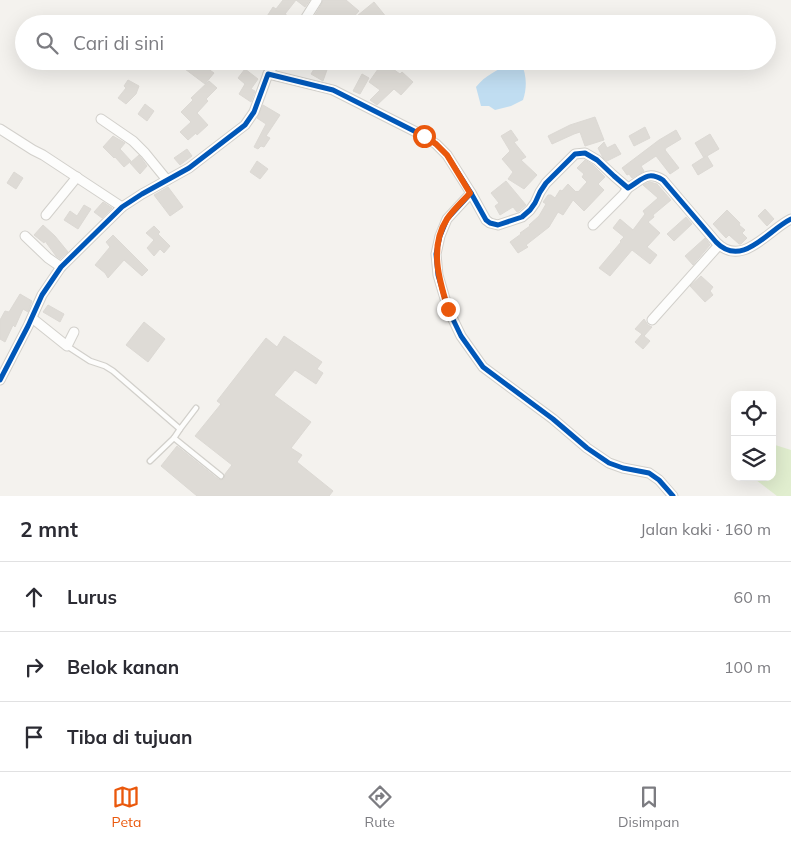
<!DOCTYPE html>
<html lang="id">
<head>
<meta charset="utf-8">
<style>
	:root { --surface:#fff; --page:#f7f7f7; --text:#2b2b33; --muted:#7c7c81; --line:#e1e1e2; --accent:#ea580c }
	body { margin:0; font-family:Mulish,sans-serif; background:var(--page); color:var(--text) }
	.controls { position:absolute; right:15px; bottom:15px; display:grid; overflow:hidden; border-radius:10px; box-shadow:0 5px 20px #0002 }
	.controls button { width:45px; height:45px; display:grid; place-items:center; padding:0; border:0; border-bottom:1px solid var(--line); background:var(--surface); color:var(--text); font:25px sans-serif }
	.stop { position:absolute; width:15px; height:15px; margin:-11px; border:4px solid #ea580c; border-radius:50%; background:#fff }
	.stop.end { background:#ea580c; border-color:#fff; box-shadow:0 1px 5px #0008 }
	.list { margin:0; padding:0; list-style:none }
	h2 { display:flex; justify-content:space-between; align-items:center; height:65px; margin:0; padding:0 20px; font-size:21px }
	h2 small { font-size:16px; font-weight:400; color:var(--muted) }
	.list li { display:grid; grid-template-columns:32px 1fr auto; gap:15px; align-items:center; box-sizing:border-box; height:70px; padding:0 20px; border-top:1px solid var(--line) }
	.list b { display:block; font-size:19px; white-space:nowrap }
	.list em { font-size:16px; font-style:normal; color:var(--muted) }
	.icon { flex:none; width:28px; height:28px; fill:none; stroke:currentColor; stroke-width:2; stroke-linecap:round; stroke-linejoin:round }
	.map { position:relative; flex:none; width:791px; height:496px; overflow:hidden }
	.search { position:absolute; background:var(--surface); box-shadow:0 5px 20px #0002; left:15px; right:15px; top:15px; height:55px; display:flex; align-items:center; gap:12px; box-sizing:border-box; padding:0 18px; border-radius:28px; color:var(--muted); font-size:19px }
	.sheet { height:275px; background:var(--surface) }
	nav { display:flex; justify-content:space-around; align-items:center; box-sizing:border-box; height:70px; border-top:1px solid var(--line); background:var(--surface); font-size:14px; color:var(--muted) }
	nav a { display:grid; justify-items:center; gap:2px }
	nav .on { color:var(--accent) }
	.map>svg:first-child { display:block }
</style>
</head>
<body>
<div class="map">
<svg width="791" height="496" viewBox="0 0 791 496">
	<rect width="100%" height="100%" fill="#f4f2ee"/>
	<polygon fill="#e1eecf" points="772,444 791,450 791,496 777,496 756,480 755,477 772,477"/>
	<path fill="#c0ddf1" d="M514,62L521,63C527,75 527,88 523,100L511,106L495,110L489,106H481L476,87C486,74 500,69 514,62Z"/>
	<g fill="#dedbd6" stroke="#dcd9d4">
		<polygon points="283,0 310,0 305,7 296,0 285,14 296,22 296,24 269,24 264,21 273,7 276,9"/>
		<polygon points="323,0 346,0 359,11 347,24 310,24 322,3"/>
		<polygon points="374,2 387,18 380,24 363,24 357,16"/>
		<polygon points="184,61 197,61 214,73 205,84 181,66"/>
		<polygon points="319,61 329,64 323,81 311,74"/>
		<polygon points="383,62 400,74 402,72 413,82 401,95 394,89 377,105 370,100 380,90 369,82"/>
		<polygon points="245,69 258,79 251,89 255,91 251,102 239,94 245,84 238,78"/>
		<polygon points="362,74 369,78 360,94 353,91"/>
		<polygon points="128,80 139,86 136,94 126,104 118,98 126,88 124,86"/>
		<polygon points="209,81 217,88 206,99 208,101 197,113 208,125 197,135 196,133 188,140 180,132 191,122 181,112 193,100 191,98"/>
		<polygon points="145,104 154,111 147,121 138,114"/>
		<polygon points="263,105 280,115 266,136 270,138 264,147 261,146 258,149 254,147 266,124 257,118"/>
		<polygon points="595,117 604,140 585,146 580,132 574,134 552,144 548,136 570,125"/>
		<polygon points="645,127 650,138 634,146 629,136"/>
		<polygon points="511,130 518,140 514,142 526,157 521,160 537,175 524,189 508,179 513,172 502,159 510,151 501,136"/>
		<polygon points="676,130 681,139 666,148 665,150 679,168 670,174 656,156 641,166 644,171 632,178 629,174 627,175 622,168 659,140"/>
		<polygon points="710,134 719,149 707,156 713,166 698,175 692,165 706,156 704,158 695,143"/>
		<polygon points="113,136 125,143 120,149 131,161 124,167 115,157 114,158 103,147"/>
		<polygon points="604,142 607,148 615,144 621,154 607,161 603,158 598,148"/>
		<polygon points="187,149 192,156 180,165 174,158"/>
		<polygon points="139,155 147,166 140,174 130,163"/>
		<polygon points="585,160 593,165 605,177 598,184 604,190 584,211 573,200 563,215 558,212 549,227 526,245 528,247 518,253 510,242 521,234 520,233 530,226 529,225 539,216 546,204 543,202 548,195 551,195 555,198 560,190 562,191 568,184 576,192 577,191 578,192 587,182 582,177 584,174 577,168"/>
		<polygon points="257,161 268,169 260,179 250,172"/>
		<polygon points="14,172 23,178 16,189 7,183"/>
		<polygon points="506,181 526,205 519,211 517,212 513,207 500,215 495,206 499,203 491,193"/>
		<polygon points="650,182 657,184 671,200 653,215 654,217 648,222 660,233 647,247 657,255 650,264 632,250 610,276 599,268 621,242 620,241 624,237 613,228 620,219 633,230 645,214 643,211 658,198 643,185"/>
		<polygon points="168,187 183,207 170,216 154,195"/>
		<polygon points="103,202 112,208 102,218 94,212"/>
		<polygon points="84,205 91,209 78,229 64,220 70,211 77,216"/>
		<polygon points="765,209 774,219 767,226 758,216"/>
		<polygon points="727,210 740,223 739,225 745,230 742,233 747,238 741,244 739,244 729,235 726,238 713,224"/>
		<polygon points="686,217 692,224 674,241 667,234"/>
		<polygon points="43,225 55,236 68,252 60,259 56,256 45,241 44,243 34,235"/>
		<polygon points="154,226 160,232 158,234 170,246 164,253 160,249 154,256 147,248 154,240 146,233"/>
		<polygon points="113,235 148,270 142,276 124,260 108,278 105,273 95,265 110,247 106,242"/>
		<polygon points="705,238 710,245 693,265 685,256"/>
		<polygon points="701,276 713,287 710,291 713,295 705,302 690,286"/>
		<polygon points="20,294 32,301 28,312 23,309 15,327 13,325 5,342 0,339 0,320 5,311 9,312"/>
		<polygon points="48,305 64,314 60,322 43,312"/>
		<polygon points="644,319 648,325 652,327 644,336 650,341 643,349 635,342 642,334 635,329"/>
		<polygon points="144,322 165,339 148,362 126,345"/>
		<polygon points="284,336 322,362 317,369 323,373 316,384 295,370 274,395 311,422 291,448 302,455 297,462 333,491 329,496 197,496 161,466 177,446 218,479 221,480 224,479 225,474 232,465 195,436 221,404 217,401 266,338 277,347"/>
	</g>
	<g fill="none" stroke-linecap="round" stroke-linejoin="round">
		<defs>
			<g id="lane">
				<polyline points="67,346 90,361 105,366 113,371 180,429 174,438 150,461"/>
				<polyline points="180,429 196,408"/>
				<polyline points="174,438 221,476"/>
			</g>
			<g id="street">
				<polyline points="302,24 317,0"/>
				<polyline points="268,74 276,61"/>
				<polyline points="101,119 133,141 145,153 167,180"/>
				<polyline points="0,129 33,150 43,155 122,207"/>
				<polyline points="46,215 77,177"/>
				<polyline points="593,225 623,195 628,188"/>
				<polyline points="25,236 48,258 61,267"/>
				<polyline points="32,318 67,346 74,332"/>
				<polyline points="652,320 719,245"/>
				<polyline points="0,380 28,326 42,295 61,267 122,207 142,194 189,168 245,125 254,112 268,74 333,90 424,136 436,144 447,155 471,193"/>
				<path d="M673,496L659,480L649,473L623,468L609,463L587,448L553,419L483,367L461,336L448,309L438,275L436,254L440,236L447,219L471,193L486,220L490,223L498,225L522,217L530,210L535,203L540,192L546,183L575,154L585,153L597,160L614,176L628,188C642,180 647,170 663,180L716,242C742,269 768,230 791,219"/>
			</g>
		</defs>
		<use href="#lane" stroke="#d2d0cb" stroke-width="7"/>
		<use href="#street" stroke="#d2d0cb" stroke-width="11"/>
		<use href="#lane" stroke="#fdfdfc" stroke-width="4.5"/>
		<use href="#street" stroke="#fdfdfc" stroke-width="9"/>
		<defs>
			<g id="cycleway">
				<polyline points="0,380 28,326 42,295 61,267 122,207 142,194 189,168 245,125 254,112 268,74 333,90 424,136 436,144 447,155 471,193"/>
				<path d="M673,496L659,480L649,473L623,468L609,463L587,448L553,419L483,367L461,336L448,309L438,275L436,254L440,236L447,219L471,193L486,220L490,223L498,225L522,217L530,210L535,203L540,192L546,183L575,154L585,153L597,160L614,176L628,188C642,180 647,170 663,180L716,242C742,269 768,230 791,219"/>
			</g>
		</defs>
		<use href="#cycleway" stroke="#fff" stroke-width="8"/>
		<use href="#cycleway" stroke="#0057b8" stroke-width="5"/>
	</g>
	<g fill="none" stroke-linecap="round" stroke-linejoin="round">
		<path stroke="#ea580c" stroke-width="6" d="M424,136L436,144L447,155L470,193C463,201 453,210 447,219C429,247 439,280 448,309"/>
	</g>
</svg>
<div class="controls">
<button><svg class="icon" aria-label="locate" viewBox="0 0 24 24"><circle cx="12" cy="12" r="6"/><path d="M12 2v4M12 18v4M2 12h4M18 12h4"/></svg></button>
<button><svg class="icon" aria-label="layers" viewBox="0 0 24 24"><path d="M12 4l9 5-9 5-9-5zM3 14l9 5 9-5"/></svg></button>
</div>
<div class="stop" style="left:424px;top:136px"></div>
<div class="stop end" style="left:448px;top:309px"></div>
<div class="search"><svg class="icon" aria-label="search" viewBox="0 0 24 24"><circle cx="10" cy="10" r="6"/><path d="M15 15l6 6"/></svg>Cari di sini</div>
</div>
<section class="sheet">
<h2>2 mnt<small>Jalan kaki · 160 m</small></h2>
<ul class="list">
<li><svg class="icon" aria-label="ahead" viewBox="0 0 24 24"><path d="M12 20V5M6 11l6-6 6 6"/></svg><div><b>Lurus</b></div><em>60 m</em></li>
<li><svg class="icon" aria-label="right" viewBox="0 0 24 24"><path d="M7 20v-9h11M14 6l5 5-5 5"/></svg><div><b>Belok kanan</b></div><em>100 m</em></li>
<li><svg class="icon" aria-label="arrive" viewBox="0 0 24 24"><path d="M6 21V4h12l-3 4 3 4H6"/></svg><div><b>Tiba di tujuan</b></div></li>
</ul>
</section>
<nav>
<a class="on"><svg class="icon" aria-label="map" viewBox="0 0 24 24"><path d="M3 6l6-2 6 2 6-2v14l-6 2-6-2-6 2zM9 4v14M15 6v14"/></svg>Peta</a>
<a><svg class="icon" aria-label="directions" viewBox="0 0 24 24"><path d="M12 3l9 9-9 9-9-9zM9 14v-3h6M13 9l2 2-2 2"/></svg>Rute</a>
<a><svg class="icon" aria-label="saved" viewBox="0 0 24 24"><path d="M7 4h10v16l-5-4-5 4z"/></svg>Disimpan</a>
</nav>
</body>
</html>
